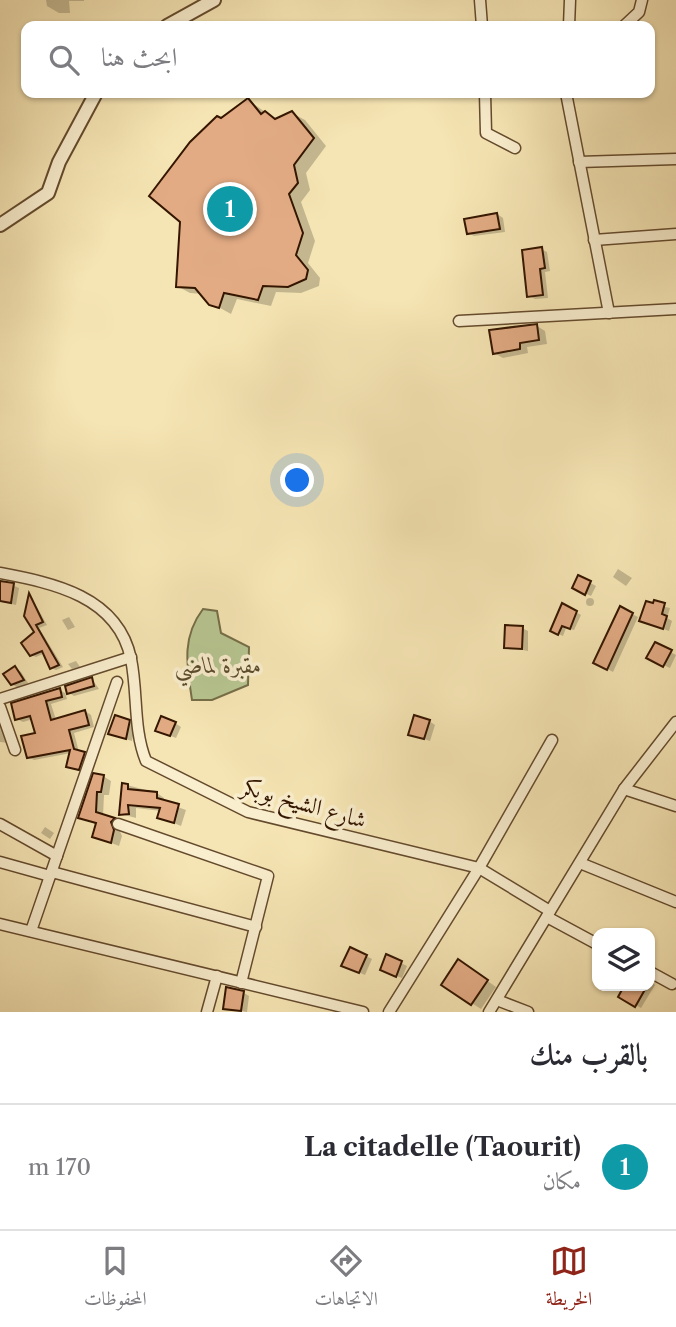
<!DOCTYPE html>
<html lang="ar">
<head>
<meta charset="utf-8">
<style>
	:root { --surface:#fff; --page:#f7f7f7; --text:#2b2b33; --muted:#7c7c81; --line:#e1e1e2; --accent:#8f2418 }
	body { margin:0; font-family:"Libre Caslon Text",Amiri,serif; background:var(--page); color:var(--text); direction:rtl }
	.controls { position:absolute; right:21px; bottom:21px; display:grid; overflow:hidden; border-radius:14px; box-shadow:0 2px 5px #0004 }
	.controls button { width:63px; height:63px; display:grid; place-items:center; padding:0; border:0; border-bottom:2px solid var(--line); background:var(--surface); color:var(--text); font:35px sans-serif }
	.you { position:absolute; left:298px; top:481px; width:24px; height:24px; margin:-18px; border:5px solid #fff; border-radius:50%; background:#1a73e8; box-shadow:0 0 0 10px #1a73e833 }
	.badge { display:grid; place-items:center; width:46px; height:46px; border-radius:50%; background:var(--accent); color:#fff; font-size:23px; font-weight:700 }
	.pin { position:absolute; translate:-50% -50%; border:4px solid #fff; box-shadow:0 2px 7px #0006 }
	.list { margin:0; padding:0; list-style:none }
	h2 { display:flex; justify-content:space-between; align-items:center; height:91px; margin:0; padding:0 28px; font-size:30px }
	h2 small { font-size:23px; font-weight:400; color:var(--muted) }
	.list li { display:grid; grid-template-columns:46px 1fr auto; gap:21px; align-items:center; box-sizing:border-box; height:126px; padding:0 28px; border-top:2px solid var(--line) }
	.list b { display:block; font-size:26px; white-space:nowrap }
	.list p { margin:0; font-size:23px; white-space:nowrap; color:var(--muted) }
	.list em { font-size:23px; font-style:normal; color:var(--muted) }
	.icon { flex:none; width:38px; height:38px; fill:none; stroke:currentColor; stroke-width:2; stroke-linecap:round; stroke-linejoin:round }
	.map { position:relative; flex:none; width:676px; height:1012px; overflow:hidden; direction:ltr }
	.search { position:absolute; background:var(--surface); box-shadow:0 2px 5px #0004; left:21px; right:21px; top:21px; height:77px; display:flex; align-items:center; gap:18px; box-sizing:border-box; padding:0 24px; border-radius:14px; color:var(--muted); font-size:26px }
	.sheet { height:217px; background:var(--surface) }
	nav { display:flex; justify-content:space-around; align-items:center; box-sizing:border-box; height:98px; border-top:2px solid var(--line); background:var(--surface); font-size:19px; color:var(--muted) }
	nav a { display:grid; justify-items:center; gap:4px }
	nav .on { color:var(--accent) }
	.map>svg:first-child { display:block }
</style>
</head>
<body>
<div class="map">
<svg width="676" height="1012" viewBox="0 0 676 1012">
	<rect width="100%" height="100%" fill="#f6e5b4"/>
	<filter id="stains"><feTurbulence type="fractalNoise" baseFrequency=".00286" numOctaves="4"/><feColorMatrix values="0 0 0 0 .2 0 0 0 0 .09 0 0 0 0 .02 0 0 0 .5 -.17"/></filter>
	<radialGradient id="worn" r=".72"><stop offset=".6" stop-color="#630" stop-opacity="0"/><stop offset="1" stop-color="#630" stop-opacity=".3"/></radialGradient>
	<path fill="#b7c691" stroke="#766e48" stroke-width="2" d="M203,609L217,611L221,633L249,647L248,685L212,700H192C187,666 181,638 203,609Z"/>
	<g fill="#0003">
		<polygon points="46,0 84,0 84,1 69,1 70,13 59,13 47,6"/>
		<polygon points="248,100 277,120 292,113 305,120 326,146 306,173 310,190 301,202 315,241 308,263 320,278 319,286 301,293 276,292 271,306 237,299 231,314 211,303 202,294 190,293 177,286 221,120"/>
		<polygon points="497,214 503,218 505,232 474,236 468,233"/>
		<polygon points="541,249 547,252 550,271 545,272 548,298 535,299 529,296"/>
		<polygon points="537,326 545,331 547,344 527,347 528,353 503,358 494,353"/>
		<polygon points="618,569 632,578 626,586 613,577"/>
		<polygon points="579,577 596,586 591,596 574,588"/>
		<polygon points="0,580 19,588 16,605 0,601"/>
		<polygon points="30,595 47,625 39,628 63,667 56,670 51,668 45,653 36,657 31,655 37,633 26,615"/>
		<circle cx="590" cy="602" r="4"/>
		<polygon points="647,603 670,608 667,618 672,621 669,631 647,623"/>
		<polygon points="563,605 581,615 574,630 566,628 563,636 552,631"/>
		<polygon points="620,608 638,617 613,672 595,662"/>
		<polygon points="69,617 75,627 68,630 62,620"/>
		<polygon points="522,628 528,631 528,651 506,647"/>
		<polygon points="655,644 676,655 670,668 649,658"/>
		<polygon points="76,661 80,667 72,669 68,664"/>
		<polygon points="15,668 21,672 28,683 18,688 12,684"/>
		<polygon points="92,679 99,689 74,696 68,692"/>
		<polygon points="60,690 65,693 67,699 51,704 56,720 85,711 91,715 94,727 74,733 79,752 90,757 85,772 68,766 71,753 34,760 28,757 38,734 33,719 23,722 17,719"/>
		<polygon points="129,721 135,725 132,741 116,736"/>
		<polygon points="429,721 435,725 430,741 410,734"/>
		<polygon points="175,723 181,727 176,738 163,733"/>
		<polygon points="0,726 3,728 9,743 0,742"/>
		<polygon points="103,776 111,781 109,795 104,795 103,816 121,823 118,827 122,836 119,846 94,836 98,825 80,817"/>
		<polygon points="127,785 157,793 164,798 164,802 186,810 181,826 159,817 161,811 136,808 136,818 121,814"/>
		<polygon points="45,827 54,833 50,839 41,833"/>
		<polygon points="366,956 372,959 365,975 349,968"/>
		<polygon points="401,963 407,966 402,978 388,973"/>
		<polygon points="468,967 496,987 481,1009 443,985"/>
		<polygon points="650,981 655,985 641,1008 620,996 626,986 650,986"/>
		<polygon points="244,993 249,996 247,1012 225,1008"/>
	</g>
	<g fill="#e2ab84" stroke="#341600" stroke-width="2">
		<polygon points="248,98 261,114 265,111 275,119 292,111 314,138 294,165 298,183 289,194 303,233 296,255 308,270 306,279 288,287 263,286 258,300 224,293 219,308 209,305 195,288 176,287 180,222 149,196 190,142 217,116 221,118"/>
		<polygon points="497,213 500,229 467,234 464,219"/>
		<polygon points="542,247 545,268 540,269 543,295 527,297 522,250"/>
		<polygon points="537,324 539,340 520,343 520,349 493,354 489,330"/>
		<polygon points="578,575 591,581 585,595 572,588"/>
		<polygon points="0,581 14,583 11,603 0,601"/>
		<polygon points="29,593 43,622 36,625 59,665 50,669 42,651 30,656 21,643 34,632 24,616"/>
		<polygon points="654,600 665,603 662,614 667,616 663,629 639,621 646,601 653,603"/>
		<polygon points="562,603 577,611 570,629 562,626 558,635 550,631"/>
		<polygon points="620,606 633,613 607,670 593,663"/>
		<polygon points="505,625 523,626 522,649 504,648"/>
		<polygon points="655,642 672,650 663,667 646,658"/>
		<polygon points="15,666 24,680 11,685 3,674"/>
		<polygon points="92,677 94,686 67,694 65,686"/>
		<polygon points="60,688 62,697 46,701 51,720 85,710 89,725 69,730 74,749 85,752 79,770 66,767 70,750 27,758 21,736 35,733 30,716 15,720 11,703"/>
		<polygon points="115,715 130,720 126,739 108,734"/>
		<polygon points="414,715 430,720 424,739 408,735"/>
		<polygon points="161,716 176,722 170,736 155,731"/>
		<polygon points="93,773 104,775 101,792 97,792 96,812 115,818 111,822 114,830 111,843 92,837 96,823 78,818"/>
		<polygon points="122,783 128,784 128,789 157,792 157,798 179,804 174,823 157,818 160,808 128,805 129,814 119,815"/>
		<polygon points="350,947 367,955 359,973 341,966"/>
		<polygon points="386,954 402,961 396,977 380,970"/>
		<polygon points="458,959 488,980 471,1005 441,985"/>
		<polygon points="624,986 647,986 635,1007 618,997"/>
		<polygon points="226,987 244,991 241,1011 223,1009"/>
	</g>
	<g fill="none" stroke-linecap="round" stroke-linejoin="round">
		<defs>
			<g id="minor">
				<polyline points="480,0 482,26"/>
				<polyline points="569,26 570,0"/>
				<polyline points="624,26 639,12 642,0"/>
				<polyline points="485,93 486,133 515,148"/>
				<polyline points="566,93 609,313"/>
				<polyline points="579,162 676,159"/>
				<polyline points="594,240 676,234"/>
				<polyline points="459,321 676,309"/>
				<path d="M0,573C53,583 118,596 131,659C138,693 133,729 146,761L248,812L479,868L550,911"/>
				<polyline points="0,699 131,657"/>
				<polyline points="0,707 15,750"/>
				<polyline points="624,789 676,806"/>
				<polyline points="0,824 57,856"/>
				<polyline points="118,824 268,876 241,983"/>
				<polyline points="0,862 50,876"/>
				<polyline points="580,863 676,902"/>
				<polyline points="52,872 256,927"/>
				<polyline points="547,917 597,944"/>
				<polyline points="0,924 363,1012"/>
				<polyline points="31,931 117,682"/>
				<polyline points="650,972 672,984"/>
				<polyline points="497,1000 528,1012"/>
				<polyline points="207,1012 217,976"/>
				<polyline points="389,1012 479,868 552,740"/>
				<polyline points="489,1012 624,789 676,722"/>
			</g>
			<g id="tertiary">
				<polyline points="167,26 214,0"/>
				<polyline points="0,225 48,193 59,162 96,93"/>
			</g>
		</defs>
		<use href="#minor" stroke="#644a2d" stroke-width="13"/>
		<use href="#tertiary" stroke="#644a2d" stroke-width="16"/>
		<use href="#minor" stroke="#f9eece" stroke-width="10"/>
		<use href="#tertiary" stroke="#f9eece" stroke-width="12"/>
	</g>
	<g text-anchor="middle" stroke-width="7" stroke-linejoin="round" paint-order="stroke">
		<g font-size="23" font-style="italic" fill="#5b4b2c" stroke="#f9eece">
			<text x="218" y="673">مقبرة لماضي</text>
		</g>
		<g font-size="23" fill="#341600" stroke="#f9eece">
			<text transform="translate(304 803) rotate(16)" y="8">شارع الشيخ بوبكر</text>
		</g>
	</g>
	<rect width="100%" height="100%" filter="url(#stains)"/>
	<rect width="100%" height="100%" fill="url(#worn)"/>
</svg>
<div class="controls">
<button><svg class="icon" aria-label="layers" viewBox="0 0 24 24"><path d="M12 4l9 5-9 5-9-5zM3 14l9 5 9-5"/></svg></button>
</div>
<div class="you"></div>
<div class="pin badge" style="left:230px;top:209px;background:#0f9aa8">1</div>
<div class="search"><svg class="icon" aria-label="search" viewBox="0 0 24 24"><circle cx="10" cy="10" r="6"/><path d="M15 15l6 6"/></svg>ابحث هنا</div>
</div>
<section class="sheet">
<h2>بالقرب منك<small></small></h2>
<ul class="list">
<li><span class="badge" style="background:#0f9aa8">1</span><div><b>La citadelle (Taourit)</b><p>مكان</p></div><em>170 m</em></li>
</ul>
</section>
<nav>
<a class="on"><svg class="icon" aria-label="map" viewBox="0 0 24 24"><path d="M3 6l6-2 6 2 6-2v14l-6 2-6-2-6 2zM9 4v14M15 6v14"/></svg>الخريطة</a>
<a><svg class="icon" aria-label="directions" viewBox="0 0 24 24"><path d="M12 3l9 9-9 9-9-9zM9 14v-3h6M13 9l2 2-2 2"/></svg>الاتجاهات</a>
<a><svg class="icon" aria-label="saved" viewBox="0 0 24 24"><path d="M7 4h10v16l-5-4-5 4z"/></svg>المحفوظات</a>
</nav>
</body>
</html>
